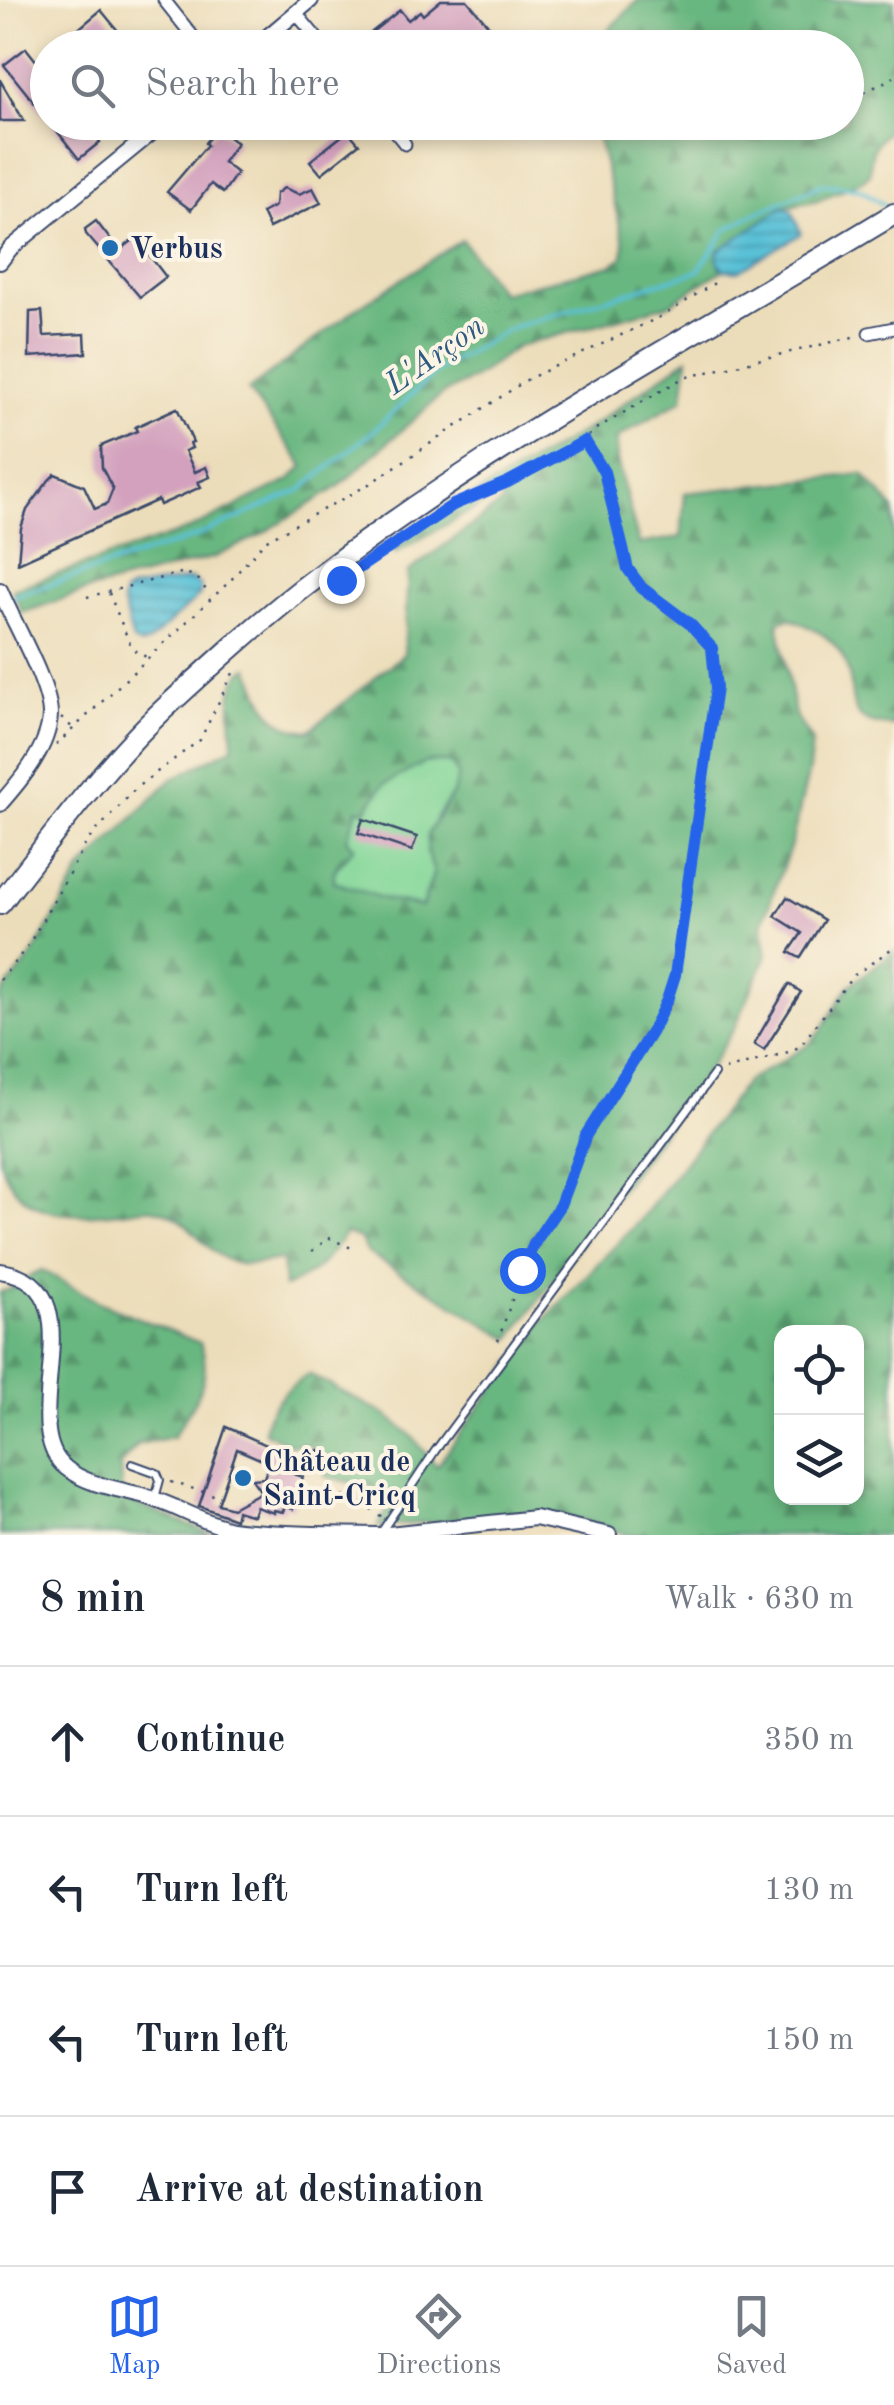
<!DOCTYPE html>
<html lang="en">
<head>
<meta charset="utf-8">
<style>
	:root { --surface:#fff; --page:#f6f6f7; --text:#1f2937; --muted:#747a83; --line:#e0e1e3; --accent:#2563eb }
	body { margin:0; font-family:"Old Standard TT",serif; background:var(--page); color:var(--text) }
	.controls { position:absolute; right:30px; bottom:30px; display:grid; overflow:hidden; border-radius:20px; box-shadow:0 5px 15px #0003 }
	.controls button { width:90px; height:90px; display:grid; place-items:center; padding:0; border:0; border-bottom:2px solid var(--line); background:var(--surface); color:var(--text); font:50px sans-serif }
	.stop { position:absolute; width:30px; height:30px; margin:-22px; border:8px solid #2563eb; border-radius:50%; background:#fff }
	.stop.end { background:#2563eb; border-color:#fff; box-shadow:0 2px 10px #0008 }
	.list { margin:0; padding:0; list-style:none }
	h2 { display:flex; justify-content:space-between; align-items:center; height:130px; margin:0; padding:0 40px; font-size:42px }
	h2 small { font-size:32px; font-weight:400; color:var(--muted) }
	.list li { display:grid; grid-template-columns:65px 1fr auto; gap:30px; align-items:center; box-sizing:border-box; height:150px; padding:0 40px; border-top:2px solid var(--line) }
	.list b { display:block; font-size:38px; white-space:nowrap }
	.list em { font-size:32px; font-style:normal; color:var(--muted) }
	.icon { flex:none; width:55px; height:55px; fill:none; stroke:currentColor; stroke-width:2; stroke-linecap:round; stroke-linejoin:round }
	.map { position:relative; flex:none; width:894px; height:1535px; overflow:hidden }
	.search { position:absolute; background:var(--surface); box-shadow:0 5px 15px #0003; left:30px; right:30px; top:30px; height:110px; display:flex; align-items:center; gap:25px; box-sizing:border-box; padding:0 35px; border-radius:55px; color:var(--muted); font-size:38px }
	.sheet { height:730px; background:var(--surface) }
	nav { display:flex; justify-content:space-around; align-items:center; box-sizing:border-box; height:140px; border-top:2px solid var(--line); background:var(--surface); font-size:28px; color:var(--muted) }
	nav a { display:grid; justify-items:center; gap:5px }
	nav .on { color:var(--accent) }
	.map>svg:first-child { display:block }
</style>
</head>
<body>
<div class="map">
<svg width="894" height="1535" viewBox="0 0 894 1535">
	<defs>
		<pattern id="forest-firs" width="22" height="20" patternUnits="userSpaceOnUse" patternTransform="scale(2.5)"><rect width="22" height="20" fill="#69b780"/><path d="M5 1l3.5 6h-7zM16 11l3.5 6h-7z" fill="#56956c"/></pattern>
		<pattern id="water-rules" width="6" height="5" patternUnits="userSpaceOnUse" patternTransform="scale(2.5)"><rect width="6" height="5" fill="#5ac1d7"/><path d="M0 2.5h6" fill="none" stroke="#4a9db2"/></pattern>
	</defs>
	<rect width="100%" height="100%" fill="#fcf5e5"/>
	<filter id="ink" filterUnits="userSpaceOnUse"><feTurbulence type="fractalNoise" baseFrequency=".01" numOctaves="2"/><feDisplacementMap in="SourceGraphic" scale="20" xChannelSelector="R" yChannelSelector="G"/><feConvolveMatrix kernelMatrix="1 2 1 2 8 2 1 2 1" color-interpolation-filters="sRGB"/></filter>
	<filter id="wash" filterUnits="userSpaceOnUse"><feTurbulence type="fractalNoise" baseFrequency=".0048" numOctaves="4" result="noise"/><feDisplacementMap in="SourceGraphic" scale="40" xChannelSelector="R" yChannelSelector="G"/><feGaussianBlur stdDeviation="2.25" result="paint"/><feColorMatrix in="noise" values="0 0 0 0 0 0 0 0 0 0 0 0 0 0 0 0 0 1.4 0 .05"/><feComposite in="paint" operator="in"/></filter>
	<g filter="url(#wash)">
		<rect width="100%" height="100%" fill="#ecddba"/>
		<polygon fill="#82d698" stroke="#4e827b" stroke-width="2.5" points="426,762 450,762 458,774 453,794 436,817 427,853 434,872 422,907 385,899 334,882 334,871 354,847 347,839 357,809 366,810 383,785"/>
		<g fill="url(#forest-firs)" stroke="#42736f" stroke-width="2.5" fill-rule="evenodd">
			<path d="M638,0H894V127C874,140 870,151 870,174L862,181L819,200L783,207L719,266L723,270L667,305L516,347L477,376L441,395L338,487L259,536L215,557L86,591L22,613L13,589L190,529L290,480L304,466L248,390L357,308L462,240L501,293L611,265L623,257L624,242L594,123L846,122V48L591,47Z"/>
			<path d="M688,358L683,399L617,438V461L639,544L681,537L685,493L863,474L894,509V726C834,724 863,691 841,654C829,634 811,628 790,618L778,622L795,715L812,742L809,770L791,845L762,924L767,955L735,1027L709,1069L510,1339L368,1253L360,1239L345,1233C328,1260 315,1275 284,1287L282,1260C268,1261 249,1267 235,1263C202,1254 192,1214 153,1209C143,1208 131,1211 122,1212C68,1217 21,1221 0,1161V998L4,991L32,956L82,869L172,779L233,747C233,719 222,683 249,667C263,699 268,728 309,731L404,654L408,572L501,504L505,497H496L395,553L392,550L451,509L589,428ZM426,762H450L458,774L453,794L428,833L427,853L434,872L422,907L385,899L334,882V871L354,847L347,839L357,809L366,810L383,785Z"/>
			<path d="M894,951V1535H628L586,1521L533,1513L377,1527L392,1503L372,1487L326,1477L321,1453L307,1445H291L264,1432C267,1405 287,1388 309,1374L386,1415L409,1433L437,1466L540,1324L639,1221L747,1081L807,1046L821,1031L848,987ZM782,1332H856V1498H782Z"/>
			<path d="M42,1270L101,1303L200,1343C215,1380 192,1405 173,1437L138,1444L120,1465L122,1499L214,1535H0V1292C21,1289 24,1277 42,1270Z"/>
		</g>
		<g fill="url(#water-rules)" stroke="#3a789a" stroke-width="2.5">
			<polygon points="783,207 792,211 801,234 738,271 723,270 717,258 718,251"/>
			<polygon points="191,579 200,586 200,595 149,642 140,645 133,641 122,602 124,593 131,589"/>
		</g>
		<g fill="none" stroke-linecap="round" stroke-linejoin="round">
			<polyline stroke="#5ac1d7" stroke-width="4" points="9,598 195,537 301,490 371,433 439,369 511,328 698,271 727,229 752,215 823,184 860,189 887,207"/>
		</g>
		<g id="blocks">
			<g fill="#d3a1be" fill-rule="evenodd">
				<polygon points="441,0 467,0 494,32 474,48 385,48 372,32 400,10 408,20 420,11 423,15"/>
				<polygon points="101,10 132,48 78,48 69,37"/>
				<polygon points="26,48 48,76 48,120 4,65"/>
				<polygon points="0,80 24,121 0,121"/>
				<polygon points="50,122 85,122 100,142 79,159"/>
				<polygon points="217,128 237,143 223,162 237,173 223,193 211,184 191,210 167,192 207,145 205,143"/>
				<polygon points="348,131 359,144 321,174 310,161"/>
				<polygon points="284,188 299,194 313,188 321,203 269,228 262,213 275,206 276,194"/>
				<polygon points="96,221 119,251 136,238 166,277 140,297 86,234 85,229"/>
				<polygon points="42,311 44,336 85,334 86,353 29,357 30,312"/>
				<polygon points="177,408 193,442 190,443 192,448 185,451 195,472 206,467 210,477 198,482 201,487 160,505 158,500 18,563 21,528 27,510 49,480 55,474 84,486 95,509 107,504 113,489 102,468 101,446 137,431 135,427"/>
				<polygon points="363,819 417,837 412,851 358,833"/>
				<polygon points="787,897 824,920 800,958 789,952 802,933 775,916"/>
				<polygon points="789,984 801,992 764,1050 754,1044"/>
				<path d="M226,1427L296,1458L323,1449L294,1474L303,1477L293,1509L285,1506L283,1512L274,1510V1513L256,1507L253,1516L237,1511L235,1519L199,1506ZM237,1449L269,1463L264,1478L252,1479L261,1492L232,1508L218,1504Z"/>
			</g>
		</g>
	</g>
	<g filter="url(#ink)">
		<use href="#blocks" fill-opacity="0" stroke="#3a496c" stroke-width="2.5"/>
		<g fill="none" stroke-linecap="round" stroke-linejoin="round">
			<defs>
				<g id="service">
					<polyline points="132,1464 157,1473 160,1480 155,1498"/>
					<polyline points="380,1534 435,1451 714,1074"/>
				</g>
				<g id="minor">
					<polyline points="164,0 202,48"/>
					<polyline points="296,13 325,48"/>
					<polyline points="387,122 405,144"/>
					<polyline points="869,333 894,328"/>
				</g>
				<g id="tertiary">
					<polyline points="254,48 311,0"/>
					<polyline points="0,262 10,249 165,122"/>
					<path d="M0,590C13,622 50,684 50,715C49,748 20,781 0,804"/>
					<path d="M0,1271C102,1285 12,1425 66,1468C86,1485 120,1489 145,1496C175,1505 201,1522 231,1529C278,1535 330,1534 377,1535"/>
					<polyline points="380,1535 535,1518 609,1535"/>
				</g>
				<path id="trunk" d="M0,904C50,839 106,763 166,707C214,663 264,617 316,578C497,440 700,332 894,214"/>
			</defs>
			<use href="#service" stroke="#3a496c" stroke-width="10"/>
			<use href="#minor" stroke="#3a496c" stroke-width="15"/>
			<use href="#tertiary" stroke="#3a496c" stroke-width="18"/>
			<use href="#trunk" stroke="#3a496c" stroke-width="24"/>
			<g stroke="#3a496c" stroke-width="2.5" stroke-dasharray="2.5 8" stroke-linecap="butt">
				<polyline points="846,102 894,77"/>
				<path d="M379,554C402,537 425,520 451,506C497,482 559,470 594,430L683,378L857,336"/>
				<polyline points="109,593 132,649 146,657"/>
				<polyline points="87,597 185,572 199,580 210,596"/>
				<polyline points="61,718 73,728"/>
				<polyline points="56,745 230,581 265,541 366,486 528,379 666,314 716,282"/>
				<polyline points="0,980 28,946 88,840 137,787 200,740 236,667"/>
				<polyline points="725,1070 792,1051 801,1045 853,976 894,947"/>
				<polyline points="312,1251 329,1238 356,1250"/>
				<polyline points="498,1341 522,1270 535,1242 560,1205 586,1135 651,1031 675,975 716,688 712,648 690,624 642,587 628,569 605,472 586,443"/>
				<polyline points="171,1482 220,1497"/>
				<path d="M321,1496C348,1494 361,1500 382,1517"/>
			</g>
			<use href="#service" stroke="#fff" stroke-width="6"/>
			<use href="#minor" stroke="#fff" stroke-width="11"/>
			<use href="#tertiary" stroke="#fff" stroke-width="14"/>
			<use href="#trunk" stroke="#fff" stroke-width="20"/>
		</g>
	</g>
	<g fill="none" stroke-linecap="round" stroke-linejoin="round" filter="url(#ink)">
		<polyline stroke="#2563eb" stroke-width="12" points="341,580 453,505 508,482 585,441 604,472 628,569 642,588 690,624 712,648 716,688 675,975 667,1000 652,1031 586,1135 560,1205 535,1242 522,1270"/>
	</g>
	<g fill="#1f6fb2" stroke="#fcf5e5" stroke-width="4">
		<circle cx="110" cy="248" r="10"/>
		<circle cx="243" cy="1478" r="10"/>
	</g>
	<g text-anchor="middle" stroke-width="8" stroke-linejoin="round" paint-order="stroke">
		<g font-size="30" font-weight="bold" fill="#1b2f5e" stroke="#fcf5e5" text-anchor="start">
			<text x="130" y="258">Verbus</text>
			<text x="263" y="1471">Château de<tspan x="263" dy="34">Saint-Cricq</tspan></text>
		</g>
		<g font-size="32" font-style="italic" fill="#2e5b82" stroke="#fcf5e5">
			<text transform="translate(434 354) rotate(-35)" y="11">L'Arçon</text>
		</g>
	</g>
</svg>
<div class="controls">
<button><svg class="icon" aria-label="locate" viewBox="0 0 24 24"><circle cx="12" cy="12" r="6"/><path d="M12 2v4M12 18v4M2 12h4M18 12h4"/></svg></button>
<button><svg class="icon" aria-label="layers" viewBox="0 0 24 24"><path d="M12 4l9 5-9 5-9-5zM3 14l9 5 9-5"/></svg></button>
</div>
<div class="stop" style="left:522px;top:1270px"></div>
<div class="stop end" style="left:341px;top:580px"></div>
<div class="search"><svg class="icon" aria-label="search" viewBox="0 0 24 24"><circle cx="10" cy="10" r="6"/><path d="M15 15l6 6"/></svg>Search here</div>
</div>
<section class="sheet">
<h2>8 min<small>Walk · 630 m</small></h2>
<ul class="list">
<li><svg class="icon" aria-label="ahead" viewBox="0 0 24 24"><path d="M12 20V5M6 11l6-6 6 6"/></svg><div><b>Continue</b></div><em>350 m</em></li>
<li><svg class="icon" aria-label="left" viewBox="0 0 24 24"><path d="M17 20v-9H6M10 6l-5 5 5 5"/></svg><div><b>Turn left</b></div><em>130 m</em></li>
<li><svg class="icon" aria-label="left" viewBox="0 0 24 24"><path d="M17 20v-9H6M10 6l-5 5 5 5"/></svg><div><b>Turn left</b></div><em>150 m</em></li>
<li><svg class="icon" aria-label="arrive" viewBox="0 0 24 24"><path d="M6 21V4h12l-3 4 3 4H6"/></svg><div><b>Arrive at destination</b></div></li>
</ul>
</section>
<nav>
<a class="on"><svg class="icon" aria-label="map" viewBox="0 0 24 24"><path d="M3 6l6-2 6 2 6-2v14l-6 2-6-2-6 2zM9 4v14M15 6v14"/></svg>Map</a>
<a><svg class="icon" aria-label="directions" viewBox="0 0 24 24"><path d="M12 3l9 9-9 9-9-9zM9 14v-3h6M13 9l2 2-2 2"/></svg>Directions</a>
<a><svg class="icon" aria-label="saved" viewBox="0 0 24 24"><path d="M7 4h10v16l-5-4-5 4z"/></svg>Saved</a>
</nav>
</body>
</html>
